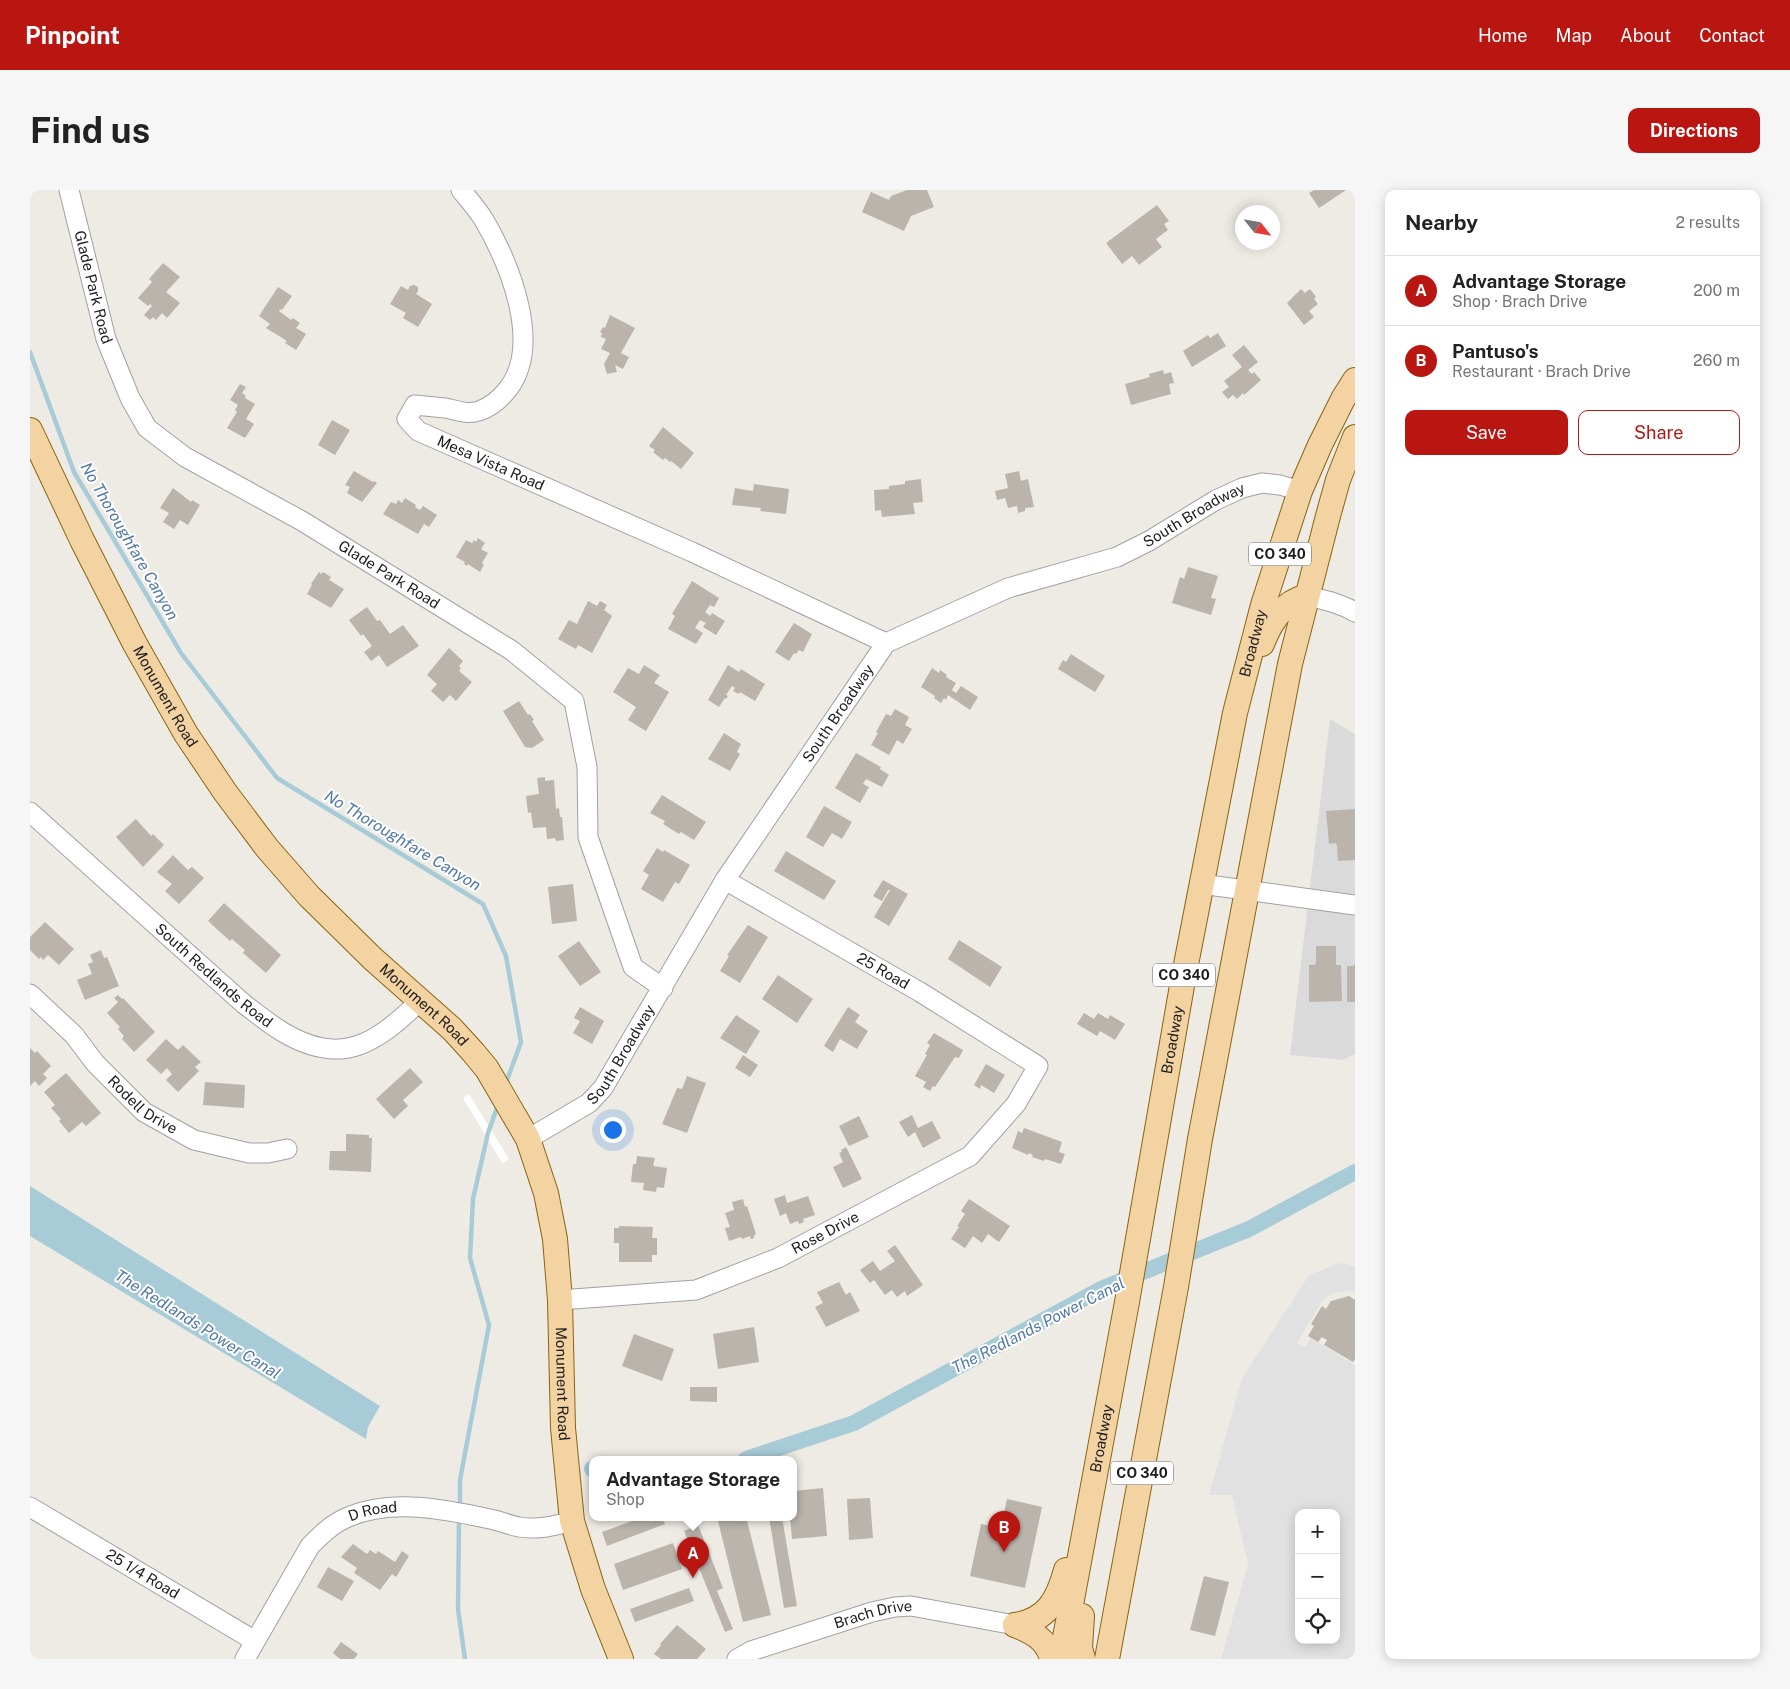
<!DOCTYPE html>
<html lang="en">
<head>
<meta charset="utf-8">
<style>
	:root { --surface:#fff; --page:#f6f6f6; --text:#222; --muted:#767676; --line:#e0e0e0; --accent:#ba1611 }
	body { margin:0; font-family:"Public Sans",sans-serif; background:var(--page); color:var(--text) }
	.controls { position:absolute; right:15px; bottom:15px; display:grid; overflow:hidden; border-radius:10px; box-shadow:0 2px 12px #0003 }
	.controls button { width:45px; height:45px; display:grid; place-items:center; padding:0; border:0; border-bottom:1px solid var(--line); background:var(--surface); color:var(--text); font:25px sans-serif }
	.compass { position:absolute; left:1205px; top:15px; width:45px; height:45px; border-radius:50%; background:var(--surface); box-shadow:0 2px 12px #0003; rotate:121deg }
	.you { position:absolute; left:582px; top:939px; width:18px; height:18px; margin:-12px; border:4px solid #fff; border-radius:50%; background:#1a73e8; box-shadow:0 0 0 8px #1a73e833 }
	.badge { display:grid; place-items:center; width:32px; height:32px; border-radius:50%; background:var(--accent); color:#fff; font-size:16px; font-weight:700 }
	.pin { position:absolute; translate:-50% -41px; filter:drop-shadow(0 1px 2px #0008) }
	.pin::after { content:''; position:absolute; top:26px; width:18px; height:15px; background:inherit; clip-path:polygon(0 0,100% 0,50% 100%) }
	.popup { position:absolute; left:559px; top:1266px; width:208px; height:65px; box-sizing:border-box; display:grid; place-content:center; border-radius:10px; background:var(--surface); filter:drop-shadow(0 1px 4px #0005); font-size:16px; white-space:nowrap; color:var(--muted) }
	.popup b { font-size:19px; color:var(--text) }
	.popup::after { content:''; position:absolute; left:50%; top:100%; margin-left:-10px; border:10px solid transparent; border-top-color:var(--surface) }
	.list { margin:0; padding:0; list-style:none }
	h2 { display:flex; justify-content:space-between; align-items:center; height:65px; margin:0; padding:0 20px; font-size:21px }
	h2 small { font-size:16px; font-weight:400; color:var(--muted) }
	.list li { display:grid; grid-template-columns:32px 1fr auto; gap:15px; align-items:center; box-sizing:border-box; height:70px; padding:0 20px; border-top:1px solid var(--line) }
	.list b { display:block; font-size:19px; white-space:nowrap }
	.list p { margin:0; font-size:16px; white-space:nowrap; color:var(--muted) }
	.list em { font-size:16px; font-style:normal; color:var(--muted) }
	.actions { display:flex; gap:10px; padding:15px 20px }
	.actions a { flex:1; padding:11px 0; border:1px solid var(--accent); border-radius:10px; text-align:center; font-size:18px; color:var(--accent) }
	.actions .main { background:var(--accent); color:#fff }
	.icon { flex:none; width:28px; height:28px; fill:none; stroke:currentColor; stroke-width:2; stroke-linecap:round; stroke-linejoin:round }
	.map { position:relative; flex:none; width:1325px; height:1469px; overflow:hidden; border-radius:10px }
	header { display:flex; align-items:center; gap:30px; box-sizing:border-box; height:70px; padding:0 25px; background:var(--accent); color:#fff }
	header strong { font-size:24px }
	nav { display:flex; gap:28px; margin-inline-start:auto; font-size:18px }
	.intro { display:flex; align-items:center; justify-content:space-between; box-sizing:border-box; height:120px; padding:0 30px }
	h1 { margin:0; font-size:35px }
	.button { padding:12px 22px; border-radius:10px; background:var(--accent); color:#fff; font-size:18px; font-weight:700 }
	main { display:flex; gap:30px; padding:0 30px }
	aside { flex:1; background:var(--surface); border-radius:10px; box-shadow:0 2px 12px #0003 }
	.map>svg:first-child { display:block }
</style>
</head>
<body>
<header>
<strong>Pinpoint</strong>
<nav><a>Home</a><a>Map</a><a>About</a><a>Contact</a></nav>
</header>
<div class="intro"><h1>Find us</h1><a class="button">Directions</a></div>
<main>
<div class="map">
<svg width="1325" height="1469" viewBox="0 0 1325 1469">
	<rect width="100%" height="100%" fill="#eeebe4"/>
	<polygon fill="#dbdada" points="1300,529 1325,544 1325,864 1313,870 1260,865"/>
	<path fill="#e1e1e1" fill-rule="evenodd" d="M1310,1073L1325,1076V1102L1321,1100L1300,1104L1292,1111L1267,1153L1275,1157L1281,1148L1325,1175V1469H1191L1218,1374L1202,1305H1179L1212,1188L1279,1085ZM1269,1323H1306V1450H1269Z"/>
	<polygon fill="#a8cbd8" points="0,996 350,1216 338,1237 336,1249 0,1046"/>
	<polygon fill="#fff" points="439,904 479,969 472,973 433,908"/>
	<g fill="none" stroke-linecap="round" stroke-linejoin="round">
		<g stroke="#a8cbd8" stroke-width="4.5">
			<polyline points="0,162 44,282 151,463 247,588 453,714 476,766 491,852 475,896"/>
			<polyline points="430,1318 430,1290 459,1135 440,1068 443,1009 458,943 468,915"/>
			<polyline points="429,1329 428,1419 435,1469"/>
		</g>
		<g stroke="#a8cbd8" stroke-width="16">
			<polyline points="716,1269 824,1233 1071,1099 1219,1039 1325,982"/>
			<polyline points="562,1279 563,1279"/>
		</g>
	</g>
	<g fill="#bab4ad">
		<polygon points="877,0 897,0 904,17 881,26 874,41 832,22 841,2 859,10 861,6"/>
		<polygon points="1284,0 1316,0 1289,18 1279,3"/>
		<polygon points="1127,15 1139,31 1134,34 1138,40 1126,49 1132,57 1109,75 1102,66 1092,74 1076,53"/>
		<polygon points="133,73 150,87 136,102 150,113 137,128 132,123 126,130 123,127 120,130 114,125 122,116 120,114 118,116 108,108 122,92 119,89"/>
		<polygon points="384,95 388,97 388,101 386,104 402,114 388,137 373,128 376,123 360,114 371,96 378,100 380,96"/>
		<polygon points="248,97 262,106 252,120 250,119 249,121 261,130 263,128 270,133 266,138 276,144 266,160 255,153 257,151 236,138 240,134 229,126"/>
		<polygon points="1271,99 1275,103 1280,99 1286,107 1284,109 1288,114 1279,121 1284,127 1274,135 1257,113"/>
		<polygon points="580,125 605,138 591,163 599,167 593,179 585,175 587,182 577,184 574,174 580,163 571,159 576,149 571,147 572,143 570,142 573,137 575,138"/>
		<polygon points="1188,143 1196,156 1162,177 1153,161 1178,145 1180,148"/>
		<polygon points="1214,155 1228,172 1218,180 1222,184 1224,182 1231,190 1214,205 1213,203 1207,209 1203,205 1198,209 1192,202 1199,197 1194,191 1212,177 1202,165"/>
		<polygon points="1133,180 1134,184 1141,182 1144,193 1139,194 1141,204 1101,215 1095,194 1120,187 1119,184"/>
		<polygon points="210,194 216,197 212,203 216,206 215,208 225,214 216,229 224,234 215,248 197,238 207,222 205,220 208,215 200,210"/>
		<polygon points="302,230 320,240 305,265 288,255"/>
		<polygon points="633,237 664,263 651,279 641,271 640,272 635,268 633,270 623,262 625,260 619,256"/>
		<polygon points="324,281 343,292 344,291 347,293 332,312 317,303 320,297 315,295"/>
		<polygon points="989,281 991,291 998,289 1004,317 995,318 995,321 988,323 987,316 978,318 975,308 967,310 965,301 978,298 975,284"/>
		<polygon points="891,289 893,312 883,313 885,324 852,327 851,320 845,321 844,300 859,299 859,296 875,294 875,291"/>
		<polygon points="724,294 759,299 756,324 730,321 731,318 702,315 705,298 723,301"/>
		<polygon points="143,298 161,312 162,310 170,315 158,335 150,330 144,339 133,332 139,323 130,318"/>
		<polygon points="375,308 386,315 385,317 390,320 393,316 407,325 399,337 394,334 388,344 353,324 361,312 366,314 368,310 372,313"/>
		<polygon points="448,348 455,353 451,359 458,363 452,373 454,375 450,382 438,374 437,376 434,374 435,372 426,367 436,350 442,353 444,350 446,352"/>
		<polygon points="1158,377 1188,386 1181,408 1186,409 1181,425 1142,413 1150,387 1154,389"/>
		<polygon points="289,382 291,384 293,382 301,387 299,390 314,399 301,418 277,404 282,395 281,394"/>
		<polygon points="662,391 689,408 684,417 680,415 675,422 680,426 682,423 695,431 686,445 673,437 676,433 670,430 665,438 673,443 666,454 638,439 645,426 642,424"/>
		<polygon points="558,411 567,416 570,411 577,415 574,420 582,426 562,463 548,455 546,459 528,449 539,430 547,434"/>
		<polygon points="337,417 347,431 350,430 360,444 373,435 389,456 357,477 349,465 341,471 334,462 342,456 333,444 331,446 319,430"/>
		<polygon points="764,433 782,444 773,462 769,460 766,464 764,463 759,471 745,462"/>
		<polygon points="419,458 433,471 429,476 431,478 429,481 442,492 426,511 420,505 413,512 401,501 407,494 397,485"/>
		<polygon points="1041,464 1075,486 1065,502 1028,479 1033,470 1036,472"/>
		<polygon points="614,475 630,485 624,493 639,502 616,541 598,530 606,517 583,502 598,478 609,484"/>
		<polygon points="698,475 709,482 711,479 735,494 725,511 710,502 709,504 703,501 705,498 702,496 696,505 698,506 696,509 695,508 689,517 678,510"/>
		<polygon points="902,478 909,483 910,480 917,485 916,487 926,493 922,500 926,503 931,496 948,507 940,520 918,505 916,510 914,508 911,513 904,508 905,506 891,497"/>
		<polygon points="489,511 498,525 500,524 504,530 502,531 514,550 502,558 495,557 473,521"/>
		<polygon points="865,519 879,527 875,535 882,539 873,554 867,550 859,565 841,555 848,543 846,542 856,524 861,526"/>
		<polygon points="694,543 711,554 707,562 710,564 700,581 678,569"/>
		<polygon points="826,563 851,577 850,579 859,585 852,597 836,589 833,594 839,597 830,613 805,598"/>
		<polygon points="515,587 515,591 524,590 526,619 529,618 530,627 532,627 534,650 526,651 525,648 517,649 516,637 503,638 501,622 498,623 496,606 509,604 507,588"/>
		<polygon points="632,605 676,632 664,650 651,642 649,644 633,634 635,631 620,623"/>
		<polygon points="794,616 822,632 812,649 802,643 793,657 776,647"/>
		<polygon points="1325,619 1325,670 1308,671 1307,655 1305,653 1299,654 1296,621"/>
		<polygon points="106,629 121,646 123,644 134,655 113,677 86,647"/>
		<polygon points="627,658 633,662 634,660 660,675 649,694 645,692 633,712 611,699 619,685 613,681"/>
		<polygon points="756,661 806,691 794,710 744,681"/>
		<polygon points="143,665 158,680 162,677 174,688 149,714 135,701 142,694 127,682"/>
		<polygon points="853,690 878,704 859,736 844,727 860,700 858,700 852,711 843,706"/>
		<polygon points="543,694 547,731 522,734 518,697"/>
		<polygon points="194,713 251,765 236,783 213,763 215,760 202,749 200,751 178,731"/>
		<polygon points="15,732 44,759 29,775 18,765 13,770 11,767 9,769 0,760 0,747"/>
		<polygon points="718,735 738,747 710,793 690,781 699,766 697,765"/>
		<polygon points="929,750 972,777 960,797 918,769"/>
		<polygon points="549,751 571,782 550,796 528,766"/>
		<polygon points="1286,756 1306,756 1306,775 1311,775 1312,811 1279,812 1279,775 1284,775 1286,773"/>
		<polygon points="71,760 74,768 77,767 89,796 55,810 47,790 62,784 58,774 63,772 60,765"/>
		<polygon points="1325,774 1325,812 1317,812 1317,776 1323,776"/>
		<polygon points="748,785 783,809 767,833 732,809"/>
		<polygon points="88,805 92,809 93,808 125,842 104,862 92,849 94,846 88,839 90,837 77,823 88,812 84,808"/>
		<polygon points="550,817 574,831 562,854 543,843 550,831 544,828"/>
		<polygon points="818,817 830,825 825,832 838,841 827,859 810,849 803,862 794,856"/>
		<polygon points="1054,823 1064,829 1068,823 1078,829 1080,825 1095,834 1085,850 1070,841 1067,846 1047,834"/>
		<polygon points="706,825 730,841 716,864 690,848"/>
		<polygon points="904,843 933,860 929,868 925,867 905,897 903,896 900,901 893,897 896,892 885,886 897,865 895,864 900,855 897,853"/>
		<polygon points="136,849 148,860 153,855 171,872 165,877 169,881 148,902 136,890 142,884 137,878 131,884 116,870"/>
		<polygon points="0,858 5,863 7,861 21,876 13,884 17,888 9,896 5,891 0,896"/>
		<polygon points="713,865 728,875 720,887 705,878"/>
		<polygon points="956,874 975,885 964,903 951,895 950,899 944,895"/>
		<polygon points="380,878 393,892 373,910 378,916 364,929 346,909"/>
		<polygon points="36,883 71,923 56,936 52,932 39,943 29,931 31,929 21,918 25,915 14,902"/>
		<polygon points="657,886 676,893 657,943 632,934 647,898 652,899"/>
		<polygon points="175,892 215,895 214,918 173,915"/>
		<polygon points="882,925 888,938 902,931 911,948 893,958 885,942 878,947 869,932"/>
		<polygon points="829,926 839,947 819,956 809,936"/>
		<polygon points="994,938 1032,952 1029,962 1035,964 1031,974 1015,969 1014,971 1002,967 1003,965 999,963 998,965 982,958 988,941 992,943"/>
		<polygon points="316,944 339,945 339,948 342,948 341,982 299,980 300,961 316,961"/>
		<polygon points="816,957 832,989 813,998 803,977 813,972 809,963 812,962 811,960"/>
		<polygon points="607,966 625,968 623,976 637,978 634,998 627,997 626,1002 613,1000 614,993 601,992 603,974 606,974"/>
		<polygon points="755,1005 757,1013 778,1006 785,1025 773,1029 774,1032 769,1034 768,1031 760,1034 756,1023 750,1026 744,1009"/>
		<polygon points="713,1009 715,1017 717,1016 726,1044 724,1045 724,1048 721,1049 720,1046 712,1049 711,1047 699,1051 695,1038 700,1037 695,1023 704,1020 702,1012"/>
		<polygon points="939,1009 980,1036 969,1052 958,1044 952,1053 943,1046 935,1058 921,1049 929,1037 927,1036 935,1024 931,1021"/>
		<polygon points="589,1036 623,1037 622,1048 627,1048 627,1065 622,1065 622,1072 589,1072 589,1053 584,1053 584,1038 589,1038"/>
		<polygon points="865,1055 893,1095 877,1106 875,1101 867,1107 862,1100 855,1105 844,1090 840,1093 830,1080 843,1071 850,1081 865,1071 857,1061"/>
		<polygon points="809,1092 816,1105 820,1102 830,1121 796,1137 785,1117 793,1113 787,1102"/>
		<polygon points="1319,1106 1325,1110 1325,1169 1323,1172 1294,1155 1297,1150 1292,1147 1288,1152 1278,1146 1284,1136 1281,1134 1292,1116 1296,1119 1301,1111"/>
		<polygon points="724,1137 729,1172 688,1179 683,1144"/>
		<polygon points="604,1144 644,1159 632,1191 592,1176"/>
		<polygon points="660,1197 687,1197 687,1212 660,1211"/>
		<polygon points="793,1298 797,1346 762,1349 760,1327 763,1327 763,1301"/>
		<polygon points="840,1308 843,1348 819,1350 817,1309"/>
		<polygon points="977,1309 1012,1317 995,1398 940,1386 951,1334 971,1338"/>
		<polygon points="613,1327 632,1327 635,1334 577,1356 572,1342"/>
		<polygon points="687,1327 716,1327 741,1425 713,1432"/>
		<polygon points="739,1327 752,1327 767,1416 754,1418"/>
		<polygon points="668,1335 693,1398 687,1401 703,1439 695,1442 654,1341"/>
		<polygon points="643,1353 652,1379 593,1400 584,1374"/>
		<polygon points="323,1354 337,1364 340,1360 346,1364 348,1361 365,1372 372,1361 379,1366 366,1387 362,1384 350,1400 324,1383 327,1378 311,1367"/>
		<polygon points="298,1377 324,1391 312,1411 287,1397"/>
		<polygon points="1174,1386 1199,1392 1185,1446 1160,1440"/>
		<polygon points="659,1398 664,1411 605,1432 600,1419"/>
		<polygon points="647,1435 676,1459 667,1469 631,1469 624,1464 631,1455 630,1454"/>
		<polygon points="311,1452 328,1464 324,1469 310,1469 303,1463"/>
	</g>
	<g fill="none" stroke-linecap="round" stroke-linejoin="round">
		<defs>
			<g id="minor">
				<path id="s1" d="M39,0L76,149L100,208L117,238L155,267L272,331L481,460L544,511L557,577L558,647L603,777L633,798"/>
				<path id="s2" d="M431,0C439,10 448,20 454,30C479,73 513,154 478,199C470,209 461,217 449,221C436,225 427,220 415,218C405,217 395,216 385,215L377,229L388,241L662,362L856,453"/>
				<path d="M1277,406C1294,410 1310,413 1325,422"/>
				<path id="s3" d="M0,622L214,814C226,823 238,833 251,841C312,878 345,854 391,810"/>
				<polyline points="1171,694 1325,715"/>
				<path id="s4" d="M0,804L44,845L65,873L114,922L164,950L219,963H238L257,959"/>
				<path id="s5" d="M498,949L559,913L573,898L695,690L856,453L978,398L1087,367L1119,351L1186,310L1212,298L1232,293L1250,295L1270,301"/>
				<path id="s6" d="M530,1110L666,1100L748,1068L940,966L986,914L1008,876L890,802L695,690"/>
				<path id="s7" d="M0,1317L225,1451"/>
				<path id="s8" d="M215,1469L280,1356C291,1345 302,1334 316,1328C360,1308 414,1319 460,1329C470,1331 479,1335 489,1337C508,1340 525,1336 542,1331"/>
				<path id="s9" d="M707,1469L721,1461L842,1422L865,1417L881,1416L985,1435"/>
			</g>
			<g id="major">
				<path id="s10" d="M0,240L52,350L105,454L156,544L195,602L237,658L279,706L343,769L422,839L443,862L457,879L498,949L516,1003L525,1049L530,1110L533,1238L542,1331L563,1399L591,1469"/>
				<path d="M1232,454C1241,431 1252,413 1277,406"/>
				<polyline points="1052,1426 1050,1458 1053,1469"/>
				<path d="M985,1435C1018,1430 1028,1409 1036,1380"/>
				<path d="M985,1435C1002,1442 1017,1449 1022,1469"/>
				<path id="s11" d="M1031,1469L1097,1112L1153,790L1205,523L1233,415L1270,301L1290,255L1313,209L1325,190"/>
				<polyline points="1077,1469 1146,1097 1170,949 1260,474 1298,326 1308,290 1325,247"/>
			</g>
		</defs>
		<use href="#minor" stroke="#a1a1a1" stroke-width="21"/>
		<use href="#major" stroke="#8a640d" stroke-width="26"/>
		<use href="#minor" stroke="#fff" stroke-width="19"/>
		<use href="#major" stroke="#f4d3a3" stroke-width="24"/>
	</g>
	<g text-anchor="middle" stroke-width="4" stroke-linejoin="round" paint-order="stroke">
		<g fill="#fff" stroke="#616161" stroke-width="1">
			<rect x="1219" y="352.5" width="62" height="23" rx="4"/>
			<rect x="1123" y="773.5" width="62" height="23" rx="4"/>
			<rect x="1081" y="1271.5" width="62" height="23" rx="4"/>
		</g>
		<g font-size="14" font-weight="bold" fill="#1d1d1d">
			<text x="1250" y="369">CO 340</text>
			<text x="1154" y="790">CO 340</text>
			<text x="1112" y="1288">CO 340</text>
		</g>
		<g font-size="15" fill="#1d1d1d" stroke="#fff">
			<text dy="5" stroke="none"><textPath href="#s1" startOffset="100">Glade Park Road</textPath></text>
			<text dy="5" stroke="none"><textPath href="#s2" startOffset="431">Mesa Vista Road</textPath></text>
			<text dy="5" stroke="none"><textPath href="#s5" startOffset="954">South Broadway</textPath></text>
			<text dy="5" stroke="none"><textPath href="#s1" startOffset="535">Glade Park Road</textPath></text>
			<text dy="5" stroke="none"><textPath href="#s11" startOffset="1034">Broadway</textPath></text>
			<text dy="5" stroke="none"><textPath href="#s10" startOffset="299">Monument Road</textPath></text>
			<text dy="5" stroke="none"><textPath href="#s5" startOffset="534">South Broadway</textPath></text>
			<text transform="translate(853 781) rotate(30)" y="5">25 Road</text>
			<text dy="5" stroke="none"><textPath href="#s3" startOffset="246">South Redlands Road</textPath></text>
			<text dy="5" stroke="none"><textPath href="#s10" startOffset="704">Monument Road</textPath></text>
			<text dy="5" stroke="none"><textPath href="#s11" startOffset="629">Broadway</textPath></text>
			<text dy="5" stroke="none"><textPath href="#s5" startOffset="129">South Broadway</textPath></text>
			<text dy="5" stroke="none"><textPath href="#s4" startOffset="159">Rodell Drive</textPath></text>
			<text dy="5" stroke="none"><textPath href="#s6" startOffset="278">Rose Drive</textPath></text>
			<text dy="5" stroke="none"><textPath href="#s10" startOffset="1124">Monument Road</textPath></text>
			<text dy="5" stroke="none"><textPath href="#s11" startOffset="224">Broadway</textPath></text>
			<text dy="5" stroke="none"><textPath href="#s8" startOffset="204">D Road</textPath></text>
			<text dy="5" stroke="none"><textPath href="#s7" startOffset="131">25 1/4 Road</textPath></text>
			<text dy="5" stroke="none"><textPath href="#s9" startOffset="144">Brach Drive</textPath></text>
		</g>
		<g font-size="16" font-style="italic" fill="#5279a5" stroke="#fff">
			<text transform="translate(100 351) rotate(60)" y="6">No Thoroughfare Canyon</text>
			<text transform="translate(373 650) rotate(31)" y="6">No Thoroughfare Canyon</text>
			<text transform="translate(168 1134) rotate(32)" y="6">The Redlands Power Canal</text>
			<text transform="translate(1008 1135) rotate(-27)" y="6">The Redlands Power Canal</text>
		</g>
	</g>
</svg>
<div class="controls">
<button>+</button>
<button>−</button>
<button><svg class="icon" aria-label="locate" viewBox="0 0 24 24"><circle cx="12" cy="12" r="6"/><path d="M12 2v4M12 18v4M2 12h4M18 12h4"/></svg></button>
</div>
<svg class="compass" viewBox="-18 -18 36 36"><path d="M0-13l5 13h-10z" fill="#e53935"/><path d="M0 13l5-13h-10z" fill="#767676"/></svg>
<div class="you"></div>
<div class="pin badge" style="left:663px;top:1388px">A</div>
<div class="popup"><b>Advantage Storage</b>Shop</div>
<div class="pin badge" style="left:974px;top:1362px">B</div>
</div>
<aside>
<h2>Nearby<small>2 results</small></h2>
<ul class="list">
<li><span class="badge">A</span><div><b>Advantage Storage</b><p>Shop · Brach Drive</p></div><em>200 m</em></li>
<li><span class="badge">B</span><div><b>Pantuso's</b><p>Restaurant · Brach Drive</p></div><em>260 m</em></li>
</ul>
<div class="actions"><a class="main">Save</a><a>Share</a></div>
</aside>
</main>
</body>
</html>
